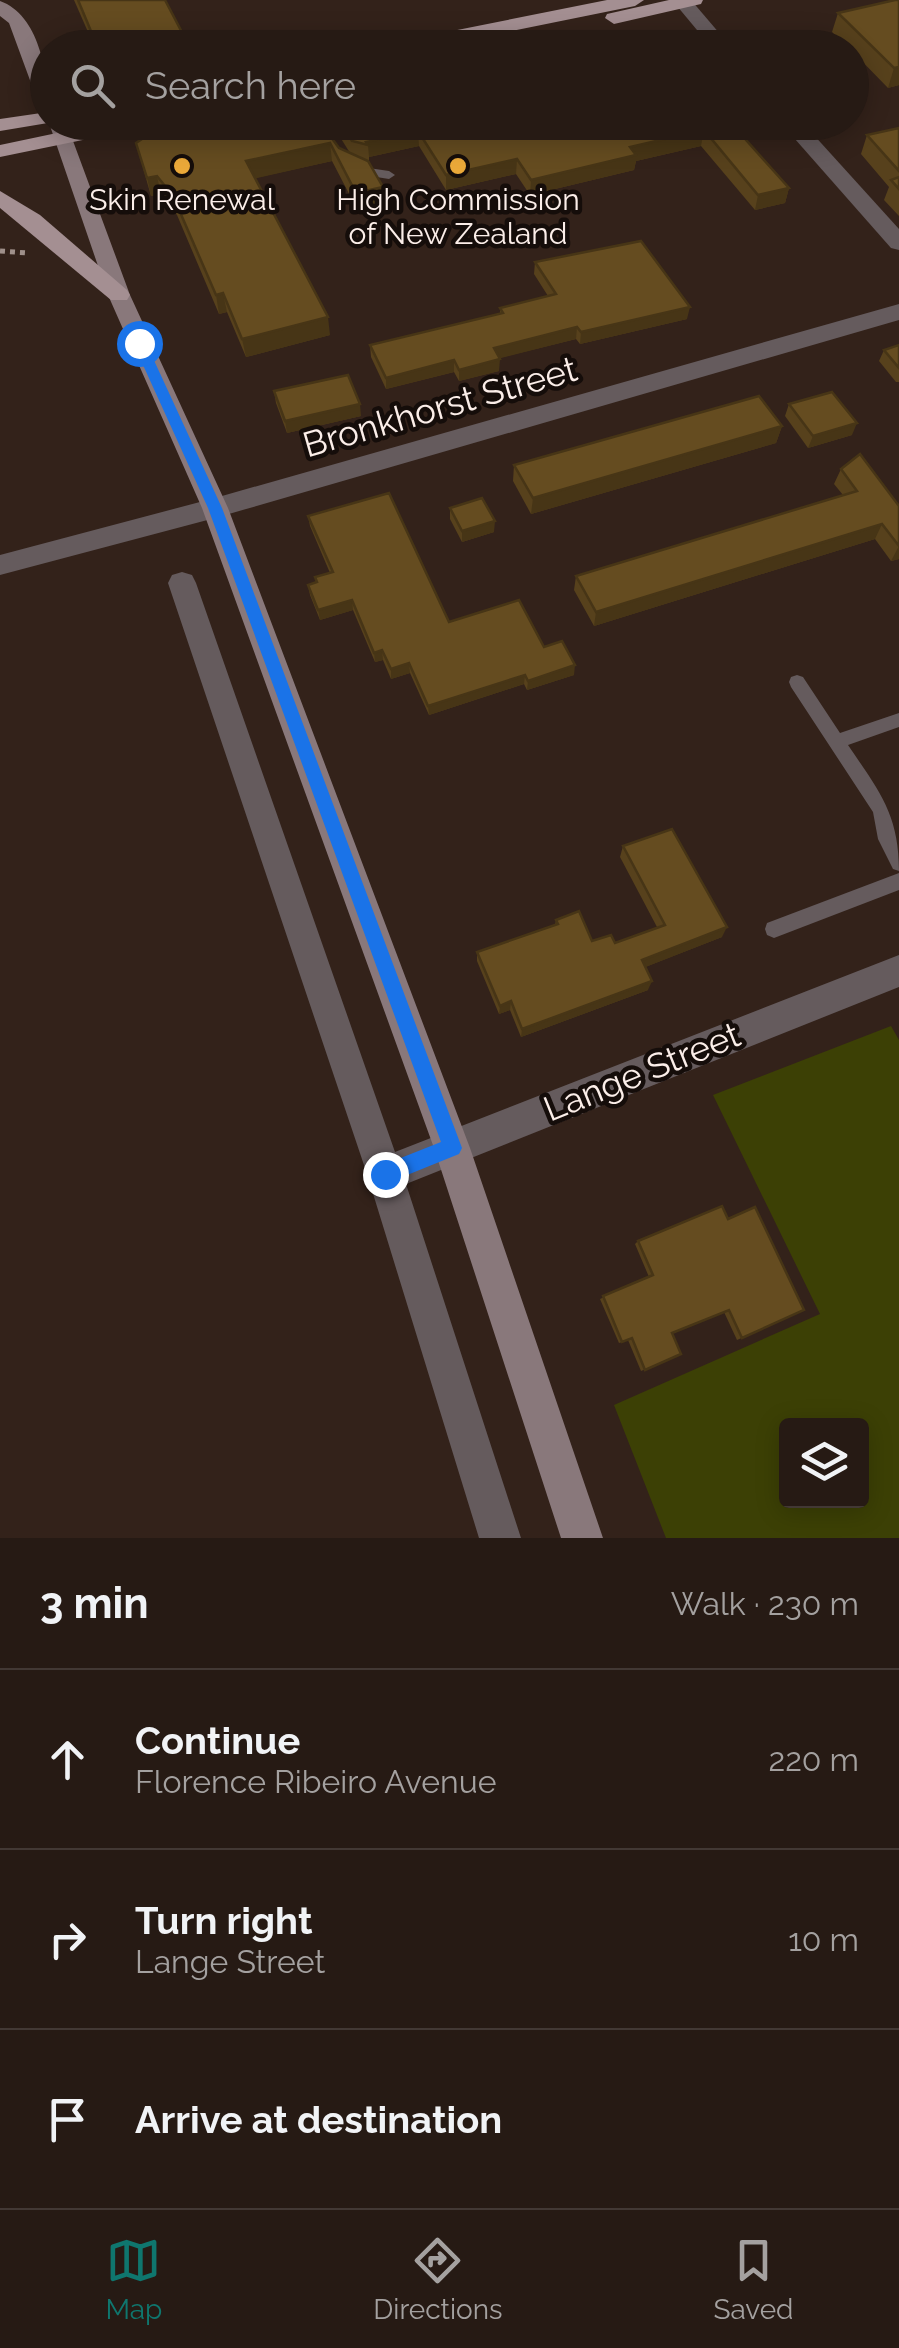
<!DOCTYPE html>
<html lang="en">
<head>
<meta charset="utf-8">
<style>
	:root { --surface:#261a14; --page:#2e231d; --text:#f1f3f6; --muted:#a4a1a0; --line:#423834; --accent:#0f766e }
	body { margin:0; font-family:Raleway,sans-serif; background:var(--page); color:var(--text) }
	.controls { position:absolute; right:30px; bottom:30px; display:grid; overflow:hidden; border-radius:10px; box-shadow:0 5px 25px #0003 }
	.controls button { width:90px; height:90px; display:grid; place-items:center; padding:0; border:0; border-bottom:2px solid var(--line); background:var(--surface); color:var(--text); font:50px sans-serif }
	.stop { position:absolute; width:30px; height:30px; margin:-22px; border:8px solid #1a73e8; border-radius:50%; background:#fff }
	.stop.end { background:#1a73e8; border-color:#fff; box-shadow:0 2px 10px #0008 }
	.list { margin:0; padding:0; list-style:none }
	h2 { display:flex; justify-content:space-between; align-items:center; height:130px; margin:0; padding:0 40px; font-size:42px }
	h2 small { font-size:32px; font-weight:400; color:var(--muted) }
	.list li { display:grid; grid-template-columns:65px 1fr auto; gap:30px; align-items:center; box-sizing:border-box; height:180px; padding:0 40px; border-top:2px solid var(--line) }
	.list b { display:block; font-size:38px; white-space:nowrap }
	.list p { margin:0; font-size:32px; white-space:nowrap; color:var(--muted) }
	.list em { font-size:32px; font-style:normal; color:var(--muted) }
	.icon { flex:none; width:55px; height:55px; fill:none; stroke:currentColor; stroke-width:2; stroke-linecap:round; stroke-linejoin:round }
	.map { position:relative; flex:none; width:899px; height:1538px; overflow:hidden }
	.search { position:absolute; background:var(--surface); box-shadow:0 5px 25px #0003; left:30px; right:30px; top:30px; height:110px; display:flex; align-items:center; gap:25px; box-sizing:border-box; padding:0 35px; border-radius:55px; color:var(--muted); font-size:38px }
	.sheet { height:670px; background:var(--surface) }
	nav { display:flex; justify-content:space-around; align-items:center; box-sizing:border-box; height:140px; border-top:2px solid var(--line); background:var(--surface); font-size:28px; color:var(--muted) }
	nav a { display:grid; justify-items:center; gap:5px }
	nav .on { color:var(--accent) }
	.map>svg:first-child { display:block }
</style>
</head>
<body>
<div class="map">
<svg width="899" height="1538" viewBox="0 0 899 1538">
	<rect width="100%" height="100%" fill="#33221a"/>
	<path fill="#3c4005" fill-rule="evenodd" d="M891,1026L899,1040V1538H666L614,1405L820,1314L713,1095ZM786,1426H862V1500H786Z"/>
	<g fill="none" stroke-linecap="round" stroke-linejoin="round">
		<polyline stroke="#9f908a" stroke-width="5" stroke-dasharray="5 5" stroke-linecap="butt" points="0,251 28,253"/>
		<g fill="#655b5d" fill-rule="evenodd">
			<polygon points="355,166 389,171 395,175 389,179 351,173 351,167"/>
			<path d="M797,675L803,677L840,733L899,713V727L848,745C879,791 899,814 899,871L893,869L878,839L873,812L791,687L789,682L791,677Z"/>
			<polygon points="899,873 899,890 774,938 767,935 765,929 767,923"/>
		</g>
		<g fill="#655b5d" fill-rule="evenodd">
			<polygon points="672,0 691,0 732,48 712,48"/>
			<polygon points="780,122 802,122 899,229 899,250 891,248"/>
			<polygon points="899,304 899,320 215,518 0,575 0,555 215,498"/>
			<polygon points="182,572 192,575 196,583 395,1152 899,955 899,987 406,1184 521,1538 479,1538 367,1174 168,583 172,575"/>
		</g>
		<g fill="#89787b" fill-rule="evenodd">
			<path d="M0,1C39,15 48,73 48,108L38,102L9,23L0,16Z"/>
			<polygon points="48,120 66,122 130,295 228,508 470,1148 603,1538 561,1538 434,1148 202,508 108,295"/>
		</g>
		<g fill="#a48f92" fill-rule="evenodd">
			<polygon points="607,0 644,0 635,6 428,48 388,48 397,42"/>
			<polygon points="669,0 703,0 701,4 614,24 605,18 607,14"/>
			<polygon points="48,112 48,122 54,122 0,131 0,119"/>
			<polygon points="109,122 151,122 141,128 0,157 0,145"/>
			<polygon points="0,191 40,215 127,290 130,295 127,300 111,300 0,208"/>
		</g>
	</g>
	<g fill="#57411c">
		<polygon points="74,0 165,0 187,42 188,48 95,48"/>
		<polygon points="895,0 899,85 888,88 852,51 852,48 848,48 832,32 838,13"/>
		<polygon points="189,122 226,133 279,122 350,153 335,129 335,122 730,122 789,188 785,203 755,210 701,146 636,161 634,170 530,195 516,174 446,190 419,146 369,157 369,161 383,187 384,205 358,211 332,161 255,178 330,335 246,357 227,312 219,314 177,215 161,194 151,196 136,143 190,127"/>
		<polygon points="899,128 899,216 884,200 889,187 861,154 867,135"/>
		<polygon points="535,262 687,319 580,344 576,339 499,358 499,371 459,381 454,372 386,389 371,357 370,345 500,314 500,308 548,296 534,274"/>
		<polygon points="899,345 899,382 896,382 879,361 884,350"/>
		<polygon points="274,391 361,416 287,433 276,403"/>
		<polygon points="789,404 852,435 808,448 785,416"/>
		<polygon points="782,426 776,443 531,514 513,481 514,465"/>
		<polygon points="841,469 899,506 899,559 891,561 875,539 594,626 574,590 576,576 843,495 834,484"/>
		<polygon points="450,508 494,532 462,542 450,519"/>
		<polygon points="308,516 449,622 544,647 574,675 527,690 524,684 429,715 410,673 391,679 383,660 375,662 353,610 320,620 310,595 308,585 316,582 315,577 330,573 310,526"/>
		<polygon points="623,846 722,937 645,967 648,990 521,1037 510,1010 499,1014 477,961 477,952 555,925 556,920 592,941 615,943 657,927 620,857"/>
		<polygon points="728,1219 804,1310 737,1340 724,1312 672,1333 681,1354 641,1371 628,1340 619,1343 600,1299 649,1277 635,1244 638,1241"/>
	</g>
	<g fill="#473516">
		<polygon points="187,42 188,48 160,48"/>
		<polygon points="899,67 899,85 888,88 894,68"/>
		<polygon points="704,130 701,146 636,161 634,170 530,195 531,180 630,147"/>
		<polygon points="418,131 419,146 369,157 368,145 366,142"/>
		<polygon points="330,143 332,161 249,180 246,161"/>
		<polygon points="517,159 516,174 446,190 446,175"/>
		<polygon points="157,176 161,194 151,196 147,178"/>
		<polygon points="383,187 384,205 358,211 356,193"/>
		<polygon points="789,188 785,203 755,210 758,195"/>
		<polygon points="223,293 227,312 219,314 216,295"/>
		<polygon points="690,307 687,319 580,344 581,332"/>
		<polygon points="328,317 330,335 246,357 242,339"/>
		<polygon points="577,327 576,339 493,360 494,348"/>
		<polygon points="500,359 499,371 459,381 459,370"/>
		<polygon points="454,360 454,372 386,389 386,378"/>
		<polygon points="360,404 361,416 287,433 285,421"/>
		<polygon points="857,423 852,435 808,448 813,436"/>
		<polygon points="782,426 776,443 531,514 533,498"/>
		<polygon points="495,521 494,532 462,542 462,531"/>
		<polygon points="882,524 875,539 594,626 596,612"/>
		<polygon points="899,546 899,559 891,561"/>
		<polygon points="352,600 353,610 320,620 318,610"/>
		<polygon points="382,650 383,660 375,662 374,653"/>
		<polygon points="409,663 410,673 391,679 391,669"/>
		<polygon points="575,665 574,675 527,690 528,681"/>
		<polygon points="525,675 524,684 429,715 428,706"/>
		<polygon points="727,927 722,937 638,970 642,960"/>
		<polygon points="652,981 648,990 521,1037 522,1029"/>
		<polygon points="511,1001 510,1010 499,1014 500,1006"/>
	</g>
	<g fill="#654c20" stroke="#473516" stroke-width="2.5">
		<polygon points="78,0 165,0 187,42 160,48 98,48"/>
		<polygon points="895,0 899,0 899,67 894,68 838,13"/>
		<polygon points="189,122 221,122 226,133 279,122 320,122 339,148 368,161 383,187 356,193 330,143 246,161 328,317 242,339 223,293 216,295 173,196 157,176 147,178 136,143 151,133 191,127"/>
		<polygon points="339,122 730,122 789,188 758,195 704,130 630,147 636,155 531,180 517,159 446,175 418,131 366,142 368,145 352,141"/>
		<polygon points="899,128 899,171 867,135"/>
		<polygon points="899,177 899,189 891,180"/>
		<polygon points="641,241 690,307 581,332 577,327 494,348 500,359 459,370 454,360 386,378 370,345 503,313 500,308 556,294 535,262"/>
		<polygon points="899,345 899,368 884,350"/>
		<polygon points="348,375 360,404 285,421 274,391"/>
		<polygon points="832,392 857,423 813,436 789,404"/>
		<polygon points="759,396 782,426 533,498 514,465"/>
		<polygon points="860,454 899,506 899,546 882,524 596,612 576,576 857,491 841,469"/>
		<polygon points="389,493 449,622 519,600 544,647 562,641 575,665 528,681 525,675 428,706 409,663 391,669 382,650 374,653 352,600 318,610 308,585 317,582 315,577 333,572 308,516"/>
		<polygon points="482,498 495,521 462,531 450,508"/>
		<polygon points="672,829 727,927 642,960 652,981 522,1029 511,1001 500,1006 477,952 558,924 556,920 579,911 592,941 611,935 615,943 665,925 623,846"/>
		<polygon points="722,1206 728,1219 755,1207 804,1310 742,1338 729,1310 672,1333 681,1354 645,1370 632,1338 622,1342 603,1296 653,1275 638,1241"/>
	</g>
	<polygon fill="#1a73e8" points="139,338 146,343 222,508 462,1148 459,1154 385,1184 378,1181 378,1167 441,1142 208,508 133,343"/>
	<g fill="#eba939" stroke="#150d0a" stroke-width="4">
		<circle cx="182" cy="166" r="10"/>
		<circle cx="458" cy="166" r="10"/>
	</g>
	<g text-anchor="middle" stroke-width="9" stroke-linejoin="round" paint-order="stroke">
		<g font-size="30" fill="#fbeee9" stroke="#150d0a">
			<text x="182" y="210">Skin Renewal</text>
			<text x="458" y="210">High Commission<tspan x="458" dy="34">of New Zealand</tspan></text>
		</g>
		<g font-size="35" fill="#fbeee9" stroke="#150d0a">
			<text transform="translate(440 407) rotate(-16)" y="12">Bronkhorst Street</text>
			<text transform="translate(642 1072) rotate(-22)" y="12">Lange Street</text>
		</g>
	</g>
</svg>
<div class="controls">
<button><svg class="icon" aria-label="layers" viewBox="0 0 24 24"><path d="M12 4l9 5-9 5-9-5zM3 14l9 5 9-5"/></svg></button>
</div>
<div class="stop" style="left:139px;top:343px"></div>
<div class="stop end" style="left:385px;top:1174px"></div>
<div class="search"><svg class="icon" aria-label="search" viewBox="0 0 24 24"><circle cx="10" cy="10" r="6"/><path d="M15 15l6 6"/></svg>Search here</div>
</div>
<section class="sheet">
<h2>3 min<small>Walk · 230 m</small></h2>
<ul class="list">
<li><svg class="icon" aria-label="ahead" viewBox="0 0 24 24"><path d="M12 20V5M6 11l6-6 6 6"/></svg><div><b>Continue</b><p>Florence Ribeiro Avenue</p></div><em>220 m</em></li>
<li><svg class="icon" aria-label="right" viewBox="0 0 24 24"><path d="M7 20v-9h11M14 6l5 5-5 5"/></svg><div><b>Turn right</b><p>Lange Street</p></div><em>10 m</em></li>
<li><svg class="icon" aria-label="arrive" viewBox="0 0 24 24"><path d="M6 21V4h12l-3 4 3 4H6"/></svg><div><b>Arrive at destination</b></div></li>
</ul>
</section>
<nav>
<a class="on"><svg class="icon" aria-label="map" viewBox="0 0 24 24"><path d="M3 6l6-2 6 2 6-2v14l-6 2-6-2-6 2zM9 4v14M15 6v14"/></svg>Map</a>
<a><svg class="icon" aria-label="directions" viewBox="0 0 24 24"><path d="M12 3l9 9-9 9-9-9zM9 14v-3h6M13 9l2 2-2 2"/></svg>Directions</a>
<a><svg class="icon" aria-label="saved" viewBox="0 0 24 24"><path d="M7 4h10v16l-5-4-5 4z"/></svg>Saved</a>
</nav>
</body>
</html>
